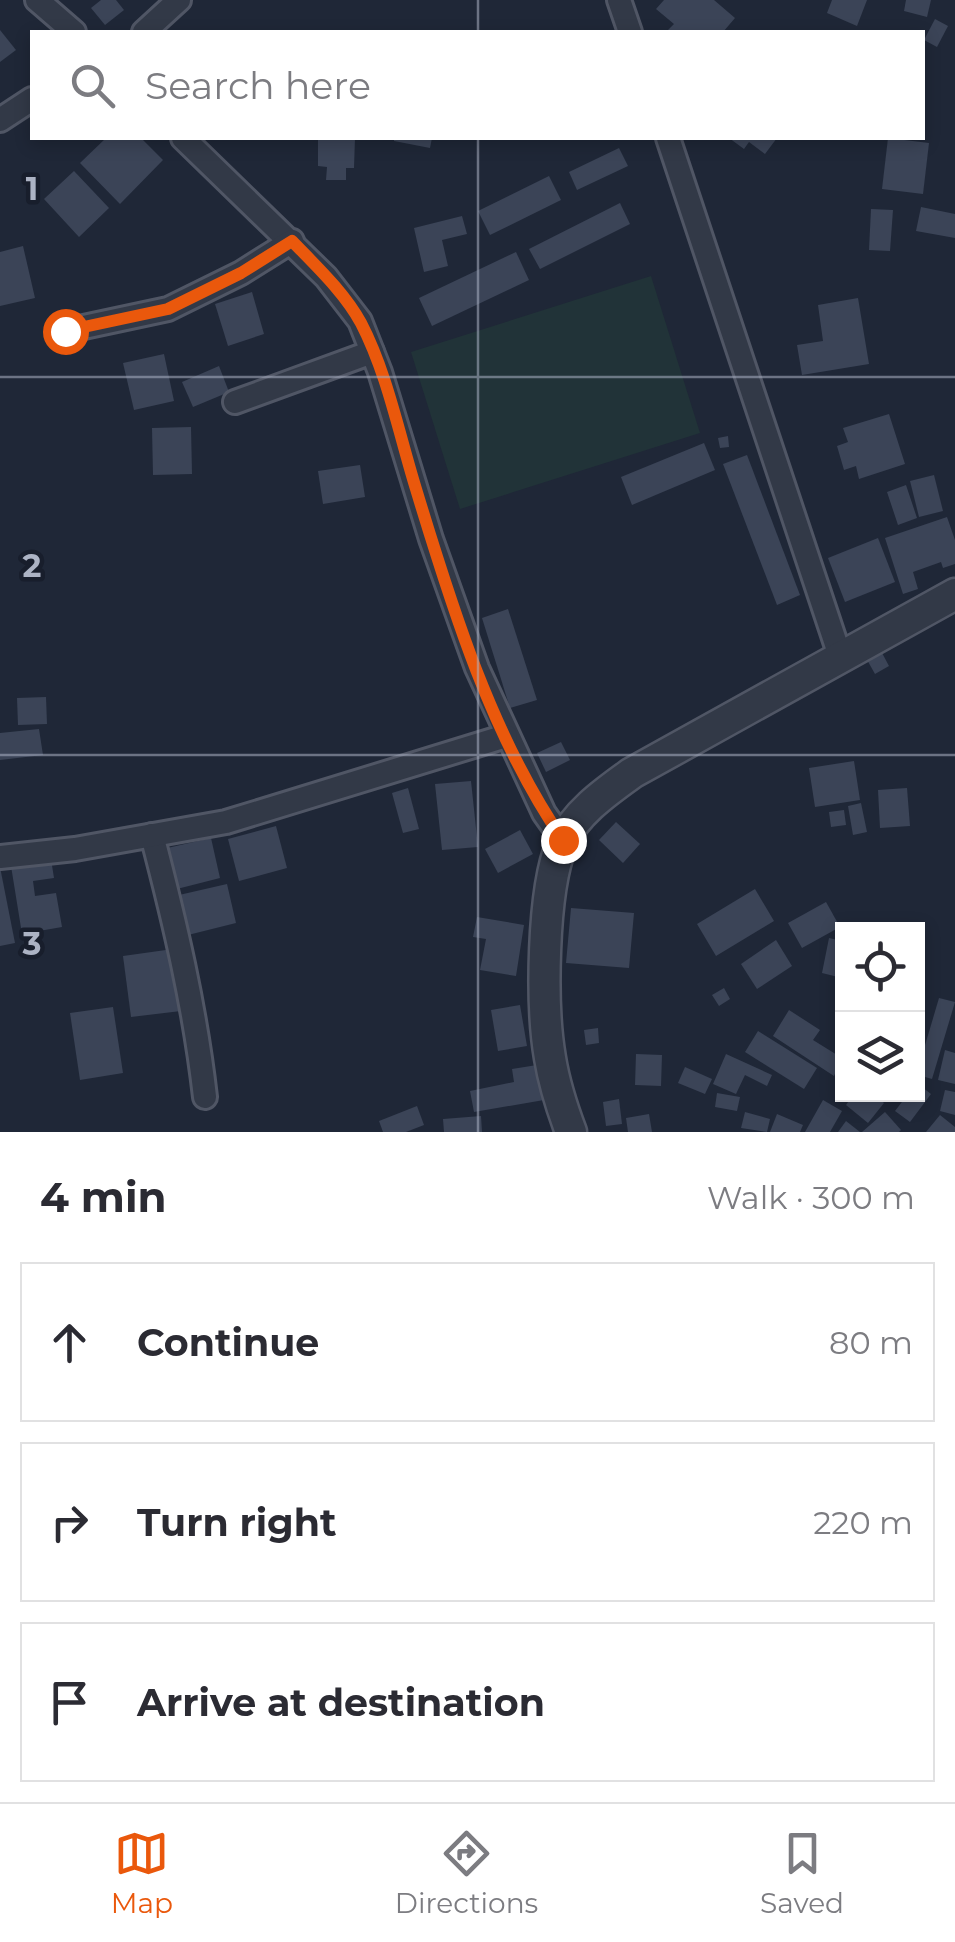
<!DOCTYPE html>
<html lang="en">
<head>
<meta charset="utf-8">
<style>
	:root { --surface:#fff; --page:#f2f2f3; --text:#2b2b33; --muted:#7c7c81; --line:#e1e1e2; --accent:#ea580c }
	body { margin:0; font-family:Montserrat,sans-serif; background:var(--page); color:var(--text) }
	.controls { position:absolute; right:30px; bottom:30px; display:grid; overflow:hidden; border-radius:0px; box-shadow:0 5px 15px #0003 }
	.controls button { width:90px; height:90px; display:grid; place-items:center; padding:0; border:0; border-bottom:2px solid var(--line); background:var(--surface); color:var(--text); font:50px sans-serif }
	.stop { position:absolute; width:30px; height:30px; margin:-22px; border:8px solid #ea580c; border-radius:50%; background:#fff }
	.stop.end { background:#ea580c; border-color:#fff; box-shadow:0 2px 10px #0008 }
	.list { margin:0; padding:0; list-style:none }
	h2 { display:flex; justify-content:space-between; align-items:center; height:130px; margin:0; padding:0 40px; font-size:42px }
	h2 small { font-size:32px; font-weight:400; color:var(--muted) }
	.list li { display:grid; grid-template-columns:65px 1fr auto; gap:30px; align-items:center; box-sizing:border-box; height:160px; margin:0 20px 20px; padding:0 20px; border:2px solid var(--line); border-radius:0px }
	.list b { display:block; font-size:38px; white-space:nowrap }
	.list em { font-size:32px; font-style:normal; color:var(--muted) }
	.icon { flex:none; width:55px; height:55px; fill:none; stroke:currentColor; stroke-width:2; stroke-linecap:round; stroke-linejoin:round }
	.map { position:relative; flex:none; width:955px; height:1132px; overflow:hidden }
	.search { position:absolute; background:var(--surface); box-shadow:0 5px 15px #0003; left:30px; right:30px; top:30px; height:110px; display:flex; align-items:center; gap:25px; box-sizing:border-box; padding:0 35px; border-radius:0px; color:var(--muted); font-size:38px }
	.sheet { height:670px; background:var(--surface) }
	nav { display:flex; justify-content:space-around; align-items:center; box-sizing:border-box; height:140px; border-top:2px solid var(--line); background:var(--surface); font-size:28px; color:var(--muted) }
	nav a { display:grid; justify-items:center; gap:5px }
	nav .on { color:var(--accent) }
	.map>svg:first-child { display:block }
</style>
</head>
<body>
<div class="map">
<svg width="955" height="1132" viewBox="0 0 955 1132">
	<rect width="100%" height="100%" fill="#1f2737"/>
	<polygon fill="#213338" points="651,276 700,433 460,509 411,352"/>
	<g fill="#3b4457">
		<polygon points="101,0 116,0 124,10 105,25 91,8"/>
		<polygon points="664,0 714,0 735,18 723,32 666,32 674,24 656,9"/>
		<polygon points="832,0 867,0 857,26 827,13"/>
		<polygon points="906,0 931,0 927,17 904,11"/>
		<polygon points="935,19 948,26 937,47 924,40"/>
		<polygon points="0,30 16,50 0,62"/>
		<polygon points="106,138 141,138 163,160 120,204 80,163"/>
		<polygon points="318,138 355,138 354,168 346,168 346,180 326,180 327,167 318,166"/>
		<polygon points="394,138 432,138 430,148 394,141"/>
		<polygon points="729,138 777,138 765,154 749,142 744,149"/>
		<polygon points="888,138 929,143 923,194 882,189"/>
		<polygon points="619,148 628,166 577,190 569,172"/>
		<polygon points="74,171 109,208 79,237 44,199"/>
		<polygon points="549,176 561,200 490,235 478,211"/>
		<polygon points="620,203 630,224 540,269 529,249"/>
		<polygon points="921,207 955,214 955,238 916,231"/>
		<polygon points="871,209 893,210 890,251 869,250"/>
		<polygon points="462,216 467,234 442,240 448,266 424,272 414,228"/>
		<polygon points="23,246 35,298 0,306 0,252"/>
		<polygon points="516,252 529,280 432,326 419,298"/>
		<polygon points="252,292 264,334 228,346 215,304"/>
		<polygon points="858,298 869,364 802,375 797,345 823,341 818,305"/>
		<polygon points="164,354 174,401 134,410 123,363"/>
		<polygon points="219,366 229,392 193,407 182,382"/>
		<polygon points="889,414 905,464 859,479 856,466 844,470 837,446 848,442 843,428"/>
		<polygon points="191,427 192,474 153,475 152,428"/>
		<polygon points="728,436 729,447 720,448 718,438"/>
		<polygon points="704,443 715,470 632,505 621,477"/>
		<polygon points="747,455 800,595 777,605 723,464"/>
		<polygon points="360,465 365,497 323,504 318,471"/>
		<polygon points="934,475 943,511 919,517 910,481"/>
		<polygon points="906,485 917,518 898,525 887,492"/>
		<polygon points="947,517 955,540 955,564 943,568 941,562 913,572 918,589 903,594 885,538"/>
		<polygon points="878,538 895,582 845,602 828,558"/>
		<polygon points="508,609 537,700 510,708 482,618"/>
		<polygon points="881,651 889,666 875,674 866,658"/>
		<polygon points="46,697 47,724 18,725 17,698"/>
		<polygon points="39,729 43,755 0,760 0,733"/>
		<polygon points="561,742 570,760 546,772 537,753"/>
		<polygon points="854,761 860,800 815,807 809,768"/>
		<polygon points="471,781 478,847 442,850 435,784"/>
		<polygon points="408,788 419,829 403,833 392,793"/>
		<polygon points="907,788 910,826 880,828 878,790"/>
		<polygon points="861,803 867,832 853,835 848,806"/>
		<polygon points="844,810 846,825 831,827 829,812"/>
		<polygon points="616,822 640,844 623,863 599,840"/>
		<polygon points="276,826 287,868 239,881 228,839"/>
		<polygon points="520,830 533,854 498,873 485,849"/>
		<polygon points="211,838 220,878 173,890 163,849"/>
		<polygon points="51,859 54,878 33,881 35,896 56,893 62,927 22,934 11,866"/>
		<polygon points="0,867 15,943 0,946"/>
		<polygon points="227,884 236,923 188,935 179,895"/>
		<polygon points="755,889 774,921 716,956 697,924"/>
		<polygon points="826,902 840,927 802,948 788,923"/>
		<polygon points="571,908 634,913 629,968 566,963"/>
		<polygon points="477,917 524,925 516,976 480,970 486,939 473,937"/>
		<polygon points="829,938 842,941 842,978 822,973"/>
		<polygon points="776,940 792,966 757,989 741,964"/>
		<polygon points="173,949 181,1011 131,1017 123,956"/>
		<polygon points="724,988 730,999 719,1006 712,995"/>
		<polygon points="939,998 955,1002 932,1079 918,1075 918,1069"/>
		<polygon points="520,1005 527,1046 498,1051 491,1010"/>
		<polygon points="113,1007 123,1073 80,1080 70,1013"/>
		<polygon points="789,1010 820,1030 813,1040 842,1058 834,1076 773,1036"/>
		<polygon points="598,1028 599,1043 586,1045 584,1030"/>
		<polygon points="758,1031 817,1068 804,1089 745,1052"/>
		<polygon points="945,1050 955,1053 955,1084 938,1080"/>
		<polygon points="636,1054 662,1055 661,1086 635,1085"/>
		<polygon points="726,1054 772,1075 767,1086 745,1075 736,1094 713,1084"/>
		<polygon points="537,1065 544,1100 474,1112 470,1091 514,1082 512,1069"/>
		<polygon points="685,1067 712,1079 705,1094 678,1083"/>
		<polygon points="918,1084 931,1094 910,1122 895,1111 908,1094 918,1094"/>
		<polygon points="945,1090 955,1092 955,1115 940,1111"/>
		<polygon points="717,1093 740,1097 737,1111 715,1107"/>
		<polygon points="854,1094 874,1094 884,1103 868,1123 846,1105"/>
		<polygon points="619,1099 622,1124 606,1126 603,1102"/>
		<polygon points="823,1100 842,1111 830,1132 805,1132"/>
		<polygon points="417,1106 424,1125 406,1132 383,1132 379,1121"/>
		<polygon points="745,1112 770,1119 767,1132 741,1128"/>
		<polygon points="885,1112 901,1130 899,1132 862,1132"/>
		<polygon points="649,1114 652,1132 628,1132 626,1118"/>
		<polygon points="777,1114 803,1125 800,1132 770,1132"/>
		<polygon points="940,1115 955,1127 955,1132 926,1132"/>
		<polygon points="481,1116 482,1132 444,1132 443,1119"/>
		<polygon points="846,1121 860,1132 838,1132"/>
	</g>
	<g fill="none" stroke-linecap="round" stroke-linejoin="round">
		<defs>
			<g id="minor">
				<polyline points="37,0 74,32"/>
				<polyline points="619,0 630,32"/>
				<polyline points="144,32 179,0"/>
				<polyline points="0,120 32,99"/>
				<polyline points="183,138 326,277 360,321 380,372 431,539 477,668 544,813 563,840"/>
				<polyline points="668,138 840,656"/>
				<polyline points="65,331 168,309 241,273 292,241"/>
				<polyline points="235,402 372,352"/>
				<path d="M152,835C175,923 195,1008 205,1097"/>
				<polyline points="0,857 75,849 226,822 506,736"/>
			</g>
			<path id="tertiary" d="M571,1132C562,1108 554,1083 550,1058C541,1006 542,891 562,843C575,813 607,791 632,773L955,594"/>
		</defs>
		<use href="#minor" stroke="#505665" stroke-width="28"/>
		<use href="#tertiary" stroke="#505665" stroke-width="35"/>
		<use href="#minor" stroke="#323947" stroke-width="22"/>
		<use href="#tertiary" stroke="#323947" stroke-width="30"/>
	</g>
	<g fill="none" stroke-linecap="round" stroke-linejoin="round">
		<path stroke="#ea580c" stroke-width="12" d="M65,331L168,309L241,273L292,241C316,266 344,292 361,323C387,373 399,434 416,489C452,608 492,737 563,840"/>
	</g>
	<path fill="none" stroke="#acb3c4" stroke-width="2.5" stroke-opacity="0.55" d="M478,0V32M478,138V1132M0,377H955M0,755H955"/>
	<g font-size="32" text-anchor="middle" font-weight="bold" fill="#acb3c4" stroke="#181e2c" stroke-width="9" stroke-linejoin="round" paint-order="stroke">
		<text x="32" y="200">1</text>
		<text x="32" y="577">2</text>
		<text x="32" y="955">3</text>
	</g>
</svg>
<div class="controls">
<button><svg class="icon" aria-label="locate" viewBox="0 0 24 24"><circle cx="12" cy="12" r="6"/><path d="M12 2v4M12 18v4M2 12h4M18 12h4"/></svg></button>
<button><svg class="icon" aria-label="layers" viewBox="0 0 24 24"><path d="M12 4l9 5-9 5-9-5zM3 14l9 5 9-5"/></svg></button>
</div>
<div class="stop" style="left:65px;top:331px"></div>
<div class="stop end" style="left:563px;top:840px"></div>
<div class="search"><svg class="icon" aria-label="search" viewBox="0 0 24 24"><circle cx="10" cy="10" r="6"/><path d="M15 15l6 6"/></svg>Search here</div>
</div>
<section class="sheet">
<h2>4 min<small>Walk · 300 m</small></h2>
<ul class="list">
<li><svg class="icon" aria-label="ahead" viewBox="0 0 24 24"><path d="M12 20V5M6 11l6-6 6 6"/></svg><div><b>Continue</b></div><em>80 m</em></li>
<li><svg class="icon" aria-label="right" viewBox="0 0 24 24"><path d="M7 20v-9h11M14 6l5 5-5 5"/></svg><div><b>Turn right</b></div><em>220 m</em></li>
<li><svg class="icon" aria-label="arrive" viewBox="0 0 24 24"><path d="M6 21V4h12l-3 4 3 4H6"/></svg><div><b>Arrive at destination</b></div></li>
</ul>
</section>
<nav>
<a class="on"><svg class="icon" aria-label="map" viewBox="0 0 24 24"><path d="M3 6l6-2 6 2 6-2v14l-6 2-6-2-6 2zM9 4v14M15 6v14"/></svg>Map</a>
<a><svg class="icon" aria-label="directions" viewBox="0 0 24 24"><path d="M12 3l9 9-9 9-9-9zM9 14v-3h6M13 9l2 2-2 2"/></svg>Directions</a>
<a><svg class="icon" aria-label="saved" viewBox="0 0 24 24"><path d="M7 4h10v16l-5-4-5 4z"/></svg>Saved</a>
</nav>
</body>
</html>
